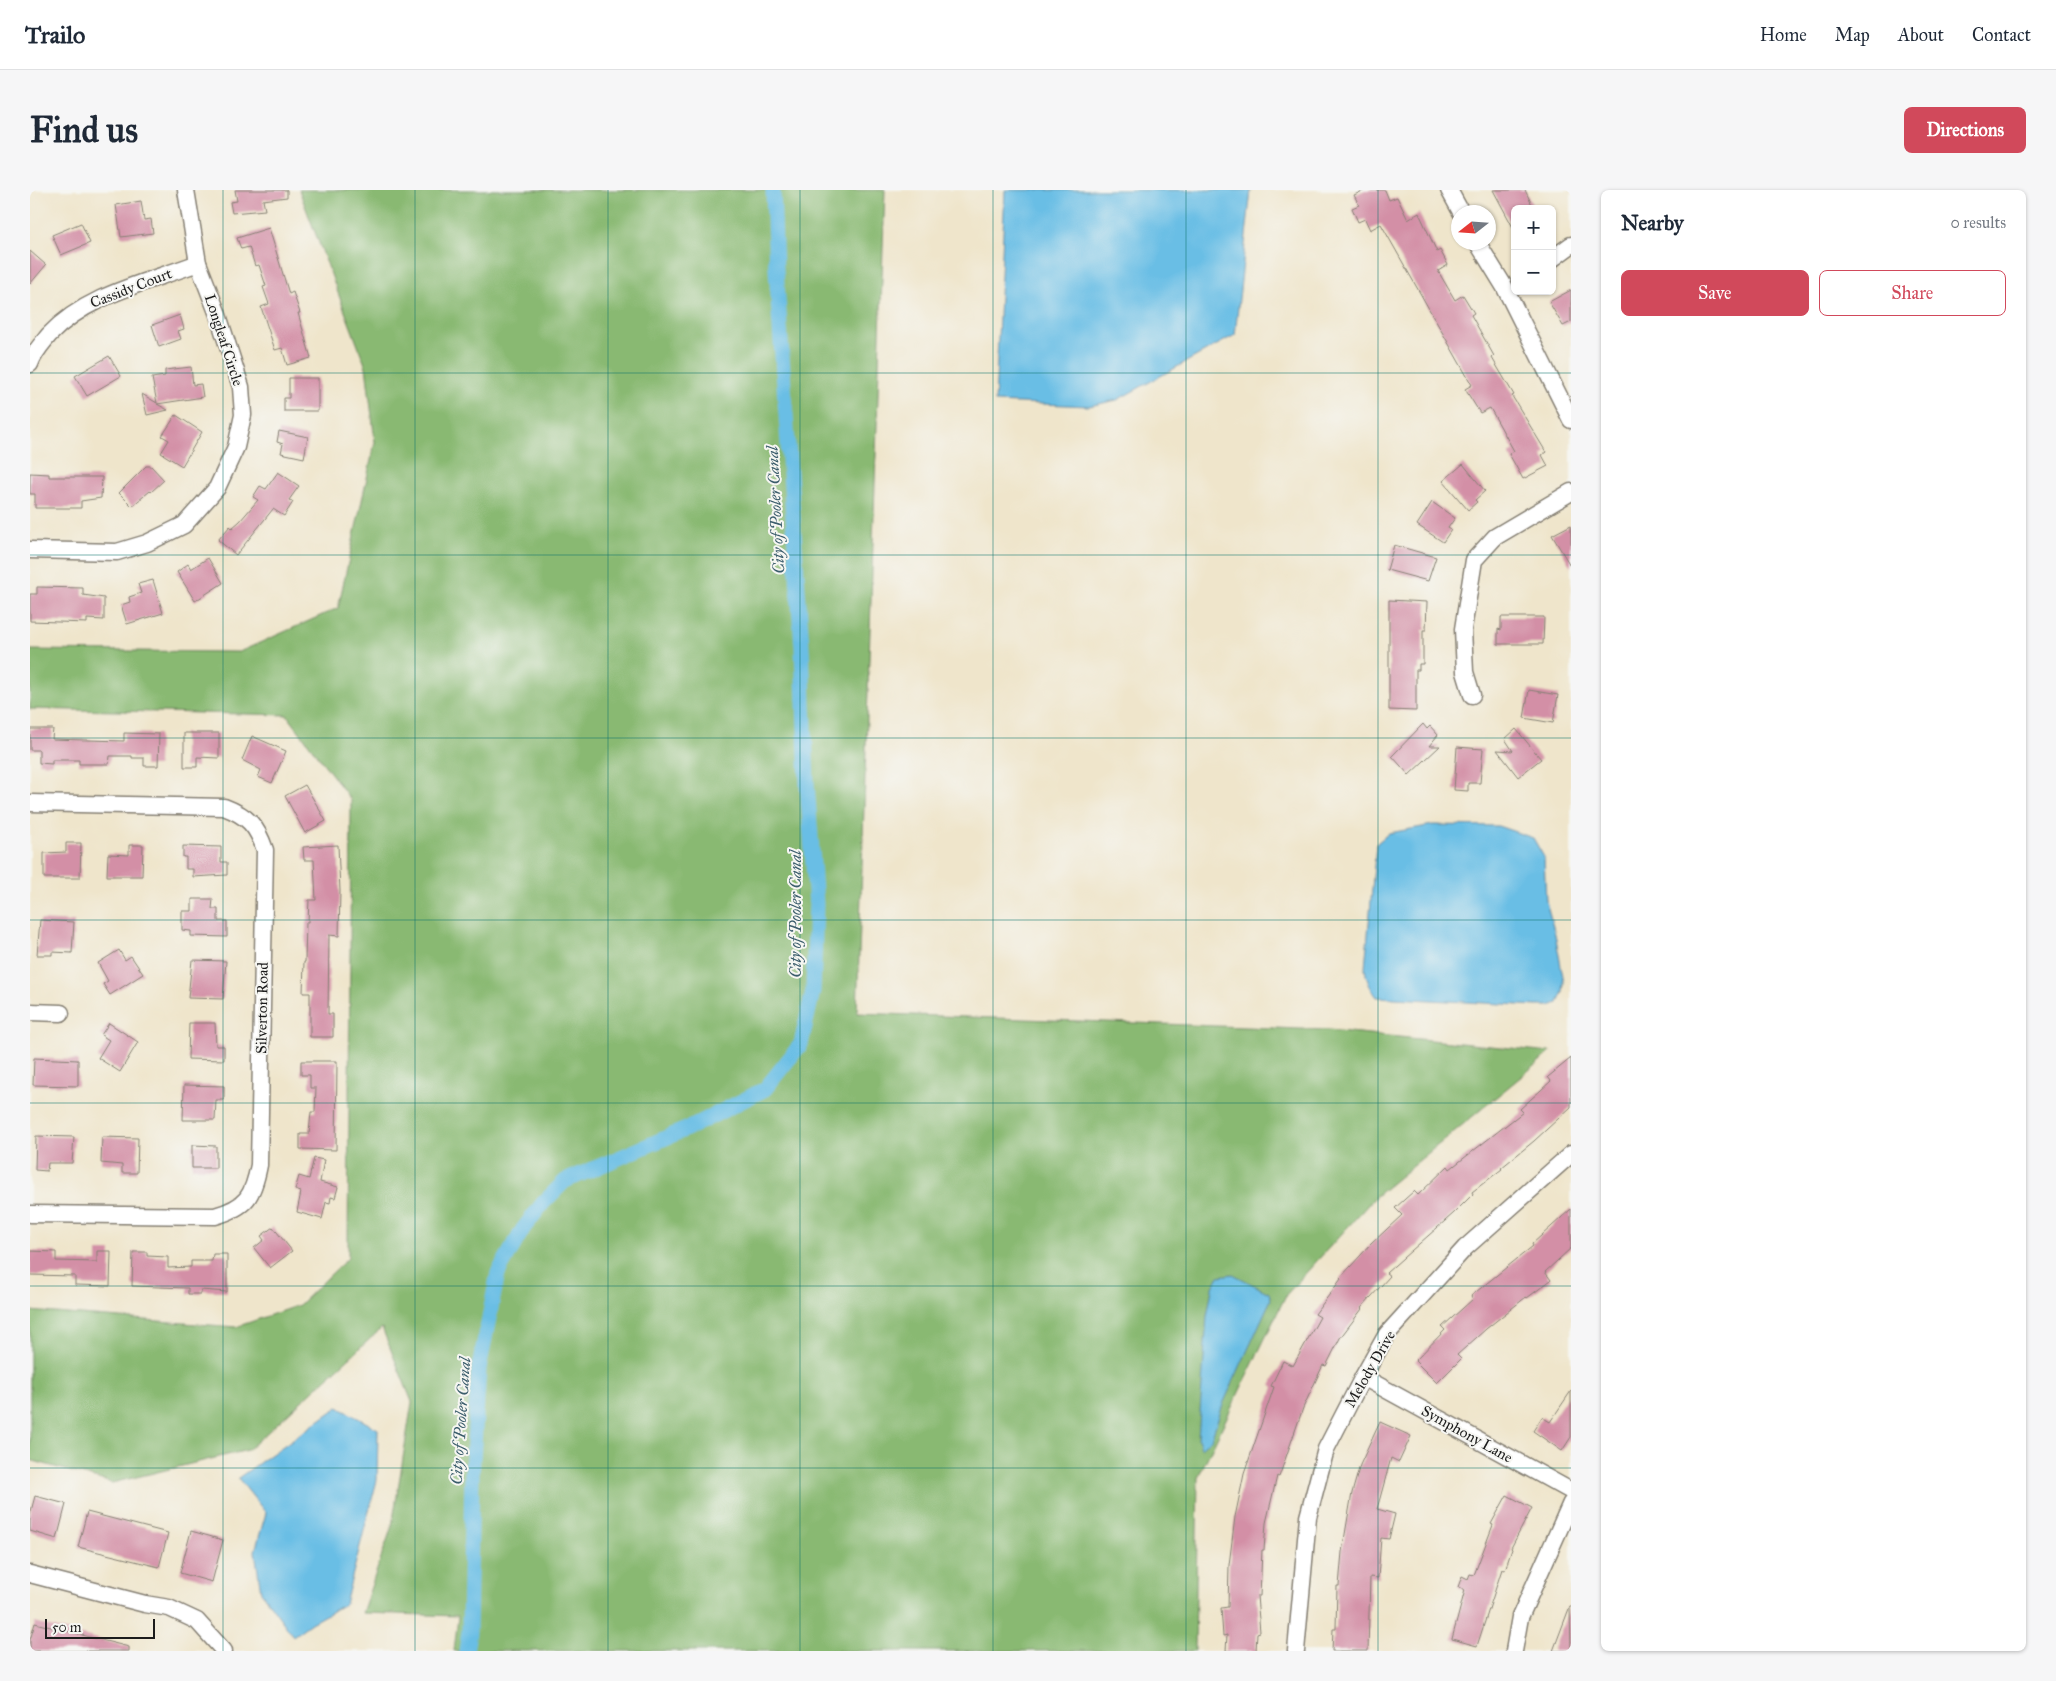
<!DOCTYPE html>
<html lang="en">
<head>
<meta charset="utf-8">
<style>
	:root { --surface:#fff; --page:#f6f6f7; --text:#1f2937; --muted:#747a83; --line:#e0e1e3; --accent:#d1495b }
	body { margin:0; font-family:"IM FELL Great Primer",serif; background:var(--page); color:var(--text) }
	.controls { position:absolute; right:15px; top:15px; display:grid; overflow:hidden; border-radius:8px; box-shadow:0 1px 4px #0004 }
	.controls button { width:45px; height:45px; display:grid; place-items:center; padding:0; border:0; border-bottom:1px solid var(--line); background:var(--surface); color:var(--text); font:25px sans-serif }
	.compass { position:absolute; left:1421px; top:15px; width:45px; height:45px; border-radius:50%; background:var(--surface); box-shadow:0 1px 4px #0004; rotate:253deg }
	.scale { position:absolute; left:15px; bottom:12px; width:110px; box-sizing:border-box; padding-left:5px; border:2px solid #1c1c1c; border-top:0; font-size:14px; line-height:18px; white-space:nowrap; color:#1c1c1c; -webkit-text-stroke:4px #f6f6f2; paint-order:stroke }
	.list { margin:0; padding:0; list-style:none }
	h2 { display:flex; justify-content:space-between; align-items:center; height:65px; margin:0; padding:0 20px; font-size:21px }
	h2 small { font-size:16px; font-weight:400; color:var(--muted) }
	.actions { display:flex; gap:10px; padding:15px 20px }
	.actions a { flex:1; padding:11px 0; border:1px solid var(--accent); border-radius:8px; text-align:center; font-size:18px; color:var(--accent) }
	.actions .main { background:var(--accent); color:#fff }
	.map { position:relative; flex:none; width:1541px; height:1461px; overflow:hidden; border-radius:8px }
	header { display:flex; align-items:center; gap:30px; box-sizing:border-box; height:70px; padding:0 25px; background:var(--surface); border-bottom:1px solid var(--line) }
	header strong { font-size:24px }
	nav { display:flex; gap:28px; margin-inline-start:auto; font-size:18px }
	.intro { display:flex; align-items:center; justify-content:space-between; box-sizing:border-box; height:120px; padding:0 30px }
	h1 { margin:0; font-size:35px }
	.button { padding:12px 22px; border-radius:8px; background:var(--accent); color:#fff; font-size:18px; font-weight:700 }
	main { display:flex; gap:30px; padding:0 30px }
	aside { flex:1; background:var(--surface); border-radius:8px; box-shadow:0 1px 4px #0004 }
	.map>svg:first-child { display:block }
</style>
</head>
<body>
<header>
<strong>Trailo</strong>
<nav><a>Home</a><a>Map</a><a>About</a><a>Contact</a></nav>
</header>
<div class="intro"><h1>Find us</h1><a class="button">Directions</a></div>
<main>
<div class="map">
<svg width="1541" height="1461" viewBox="0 0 1541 1461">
	<rect width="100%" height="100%" fill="#f6f6f2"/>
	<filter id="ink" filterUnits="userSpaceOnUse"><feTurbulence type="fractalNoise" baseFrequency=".02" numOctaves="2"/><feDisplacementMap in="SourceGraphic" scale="10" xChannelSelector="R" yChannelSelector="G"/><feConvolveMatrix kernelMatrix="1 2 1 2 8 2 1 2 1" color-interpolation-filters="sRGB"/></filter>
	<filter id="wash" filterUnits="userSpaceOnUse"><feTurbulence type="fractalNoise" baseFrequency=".0096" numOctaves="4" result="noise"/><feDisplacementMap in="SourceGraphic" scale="20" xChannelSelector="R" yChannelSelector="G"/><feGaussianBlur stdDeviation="1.12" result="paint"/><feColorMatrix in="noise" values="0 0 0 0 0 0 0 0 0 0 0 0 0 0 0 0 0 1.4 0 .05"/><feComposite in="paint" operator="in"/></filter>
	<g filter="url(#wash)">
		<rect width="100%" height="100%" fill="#efe5cb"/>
		<polygon fill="#89b972" stroke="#526a47" points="269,0 855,0 827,823 1299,840 1521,862 1346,1006 1256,1105 1168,1287 1165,1461 424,1461 428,1426 332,1423 362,1336 382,1212 352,1138 218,1260 82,1293 0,1270 0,1121 206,1137 269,1115 318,1068 321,610 257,525 0,519 0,460 209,462 308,418 345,252 336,177"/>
		<g fill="#69bee5" stroke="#426d80">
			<polygon points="975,0 1221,0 1205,145 1087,210 1059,216 965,212"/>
			<path d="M1403,635L1468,636L1503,648L1514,667L1516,711L1525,744L1534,792L1533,802L1528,813L1520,816H1507L1347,807C1340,798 1336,789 1335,778L1346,654L1359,643Z"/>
			<polygon points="1203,1084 1239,1103 1241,1109 1194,1212 1181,1249 1171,1258 1168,1249 1177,1126 1182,1099 1189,1086"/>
			<polygon points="308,1217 348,1239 347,1290 315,1414 281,1433 263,1446 231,1402 225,1361 236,1323 208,1288"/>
		</g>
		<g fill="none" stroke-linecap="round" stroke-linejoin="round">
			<polyline stroke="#69bee5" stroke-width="15" points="436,1461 439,1442 442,1284 449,1178 468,1083 493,1039 513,1013 535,991 661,937 735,899 771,854 783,801 786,714 777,594 772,457 746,79 743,0"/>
		</g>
		<g id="blocks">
			<g fill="#d38fa6">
				<polygon points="205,0 257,0 257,7 233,10 235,20 202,23 200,12 207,11"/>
				<polygon points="1335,0 1355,0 1359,10 1367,7 1378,30 1389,23 1407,62 1410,60 1418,75 1408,81 1425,110 1433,105 1444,123 1441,125 1464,166 1462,168 1484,205 1482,206 1516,262 1512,265 1518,276 1493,289 1479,264 1484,261 1460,218 1450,223 1435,199 1442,195 1351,34 1340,40 1335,29 1328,32 1322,18 1329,15 1324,5"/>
				<polygon points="1463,0 1495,0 1504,19 1485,19 1485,41"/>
				<polygon points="111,11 114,30 121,29 123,43 91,47 86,15"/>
				<polygon points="51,33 60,53 31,65 22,45"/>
				<polygon points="239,38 259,104 263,102 270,123 268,123 281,168 257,175 252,158 245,160 231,117 239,114 233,97 236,96 229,75 225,76 219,57 211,59 207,48"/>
				<polygon points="0,61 16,75 0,94"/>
				<polygon points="1541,100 1541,132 1533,136 1519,112"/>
				<polygon points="150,125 154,139 148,141 151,149 129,157 122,135"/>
				<polygon points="79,166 91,186 57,206 45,186"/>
				<polygon points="161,177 163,195 171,194 173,207 127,214 138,220 117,225 112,204 127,213 122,188 135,186 135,180"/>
				<polygon points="259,188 288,188 288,221 254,221 254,208 259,208"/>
				<polygon points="146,225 172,242 152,276 131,263 139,250 132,246"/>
				<polygon points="249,241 278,247 274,268 251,263 253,254 247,252"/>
				<polygon points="1433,274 1455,301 1445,310 1447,312 1438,320 1413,291"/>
				<polygon points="116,276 121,276 134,290 121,302 120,301 102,316 89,303"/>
				<polygon points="248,282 269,296 259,310 263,312 254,326 243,319 206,365 188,350 200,336 202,338 210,331 228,310 223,307 230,296 236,299"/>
				<polygon points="0,283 19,284 19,287 72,287 71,308 51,311 51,318 5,318 5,304 0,304"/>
				<polygon points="1402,312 1425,328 1418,338 1421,340 1413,352 1387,335"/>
				<polygon points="1541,335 1541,377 1522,345"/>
				<polygon points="1364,355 1406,367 1398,391 1357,380"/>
				<polygon points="178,368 193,393 165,411 147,382 158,374 161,379"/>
				<polygon points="123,390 133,423 97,434 91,415 100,412 99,407 111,403 108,394"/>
				<polygon points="7,397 53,398 53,405 74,408 74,430 57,429 57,433 0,431 0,404 7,404"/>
				<polygon points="1359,410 1397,412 1396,440 1393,440 1393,474 1389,474 1389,480 1386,480 1386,521 1359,520"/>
				<polygon points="1471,427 1514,427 1513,454 1468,454 1468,439 1471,440"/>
				<polygon points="1499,500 1528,505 1523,533 1494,528"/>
				<polygon points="1393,534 1397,539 1400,536 1408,545 1399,556 1410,556 1379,585 1362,566"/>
				<polygon points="0,539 23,539 22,549 94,551 94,543 129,544 128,576 114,576 114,568 102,568 102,566 80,566 79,574 49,574 49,570 22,570 22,574 9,573 9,560 0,560"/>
				<polygon points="1486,539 1511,569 1488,587 1467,560 1483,561 1475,549"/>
				<polygon points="154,543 189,543 189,568 167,567 167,577 154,577"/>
				<polygon points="222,546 256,561 242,593 228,587 231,580 212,570"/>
				<polygon points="1427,557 1453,559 1450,593 1438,593 1438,601 1424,600"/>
				<polygon points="275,595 296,631 275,643 255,606"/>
				<polygon points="36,653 51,653 50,688 14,688 14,663 36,662"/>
				<polygon points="99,655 113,655 112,686 77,686 78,664 99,665"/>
				<polygon points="308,655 310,701 309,746 299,745 298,824 303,824 303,847 280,847 280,803 273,803 274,772 275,772 276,732 278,732 279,710 286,710 284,670 274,670 273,657"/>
				<polygon points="153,656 191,657 191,672 197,672 197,685 163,687 163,679 156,679 156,667 153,667"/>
				<polygon points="162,709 183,709 182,719 188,719 188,731 197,731 197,747 161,746 161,741 152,740 152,721 162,721"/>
				<polygon points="10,730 44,732 42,763 22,762 22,765 7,765"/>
				<polygon points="89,760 95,770 101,766 113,784 80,805 73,794 78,791 68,773"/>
				<polygon points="162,770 196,771 193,809 158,808"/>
				<polygon points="79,833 108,852 90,882 68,868 79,850 71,845"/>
				<polygon points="159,833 185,833 186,856 194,856 194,870 158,869"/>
				<polygon points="4,868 48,870 48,896 3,895"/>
				<polygon points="1541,868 1541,917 1504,951 1471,978 1472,979 1442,1002 1443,1004 1424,1023 1356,1083 1360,1086 1331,1118 1332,1119 1310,1148 1296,1176 1293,1175 1273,1218 1249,1287 1247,1286 1236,1333 1234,1360 1232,1360 1230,1406 1227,1406 1230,1442 1227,1443 1226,1461 1196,1461 1197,1445 1193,1446 1191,1418 1198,1417 1199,1375 1205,1327 1214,1284 1244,1197 1241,1196 1253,1171 1263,1176 1290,1127 1285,1124 1311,1089 1310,1088 1341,1054 1372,1025 1365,1018 1384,1001 1388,1005 1418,976 1420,979 1493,922 1490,919 1521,891 1518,887"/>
				<polygon points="271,871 307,871 306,960 270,959 270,944 279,944 281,922 285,922 286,898 280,898 280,885 271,885"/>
				<polygon points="154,895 194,896 194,910 186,910 185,930 153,930"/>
				<polygon points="6,946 44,947 42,973 18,973 17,981 5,980"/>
				<polygon points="72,947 108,948 107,983 92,983 92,975 71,973"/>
				<polygon points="162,955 186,956 186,978 162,978"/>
				<polygon points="284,968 294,970 290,992 308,997 305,1008 301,1007 300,1013 296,1012 292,1029 267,1022 271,1002 265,1000 269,986 279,989"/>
				<polygon points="1541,1019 1541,1058 1515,1082 1521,1090 1497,1108 1496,1107 1456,1139 1427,1165 1431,1169 1407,1193 1385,1171 1415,1140 1412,1137 1443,1109 1441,1106 1503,1056 1502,1054"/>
				<polygon points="243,1037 262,1061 240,1078 224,1058 234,1050 231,1046"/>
				<polygon points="0,1061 26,1062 26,1071 67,1072 67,1061 81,1061 80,1096 45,1095 45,1086 0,1085"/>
				<polygon points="103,1062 117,1062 117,1066 138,1067 138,1078 161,1077 161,1071 182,1071 183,1064 197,1064 197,1102 171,1100 171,1104 158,1104 158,1098 102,1096"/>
				<polygon points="1541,1201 1541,1247 1532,1261 1503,1241 1512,1227 1520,1232"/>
				<polygon points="1350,1232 1381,1246 1369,1272 1361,1268 1347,1319 1365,1324 1359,1349 1351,1348 1348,1388 1340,1387 1338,1461 1302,1461 1303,1439 1306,1439 1307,1396 1309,1396 1312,1362 1322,1303 1330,1275"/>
				<polygon points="1477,1305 1502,1318 1481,1358 1482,1359 1475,1380 1472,1379 1447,1456 1422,1449 1435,1400 1428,1397 1432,1386 1438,1389 1440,1384 1444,1385 1463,1335 1461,1334"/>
				<polygon points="5,1306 36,1314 27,1349 0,1341 0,1325"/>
				<polygon points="57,1322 138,1343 129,1377 48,1357"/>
				<polygon points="161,1341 193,1350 182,1392 150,1383"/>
				<polygon points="1540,1416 1541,1461 1523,1461"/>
				<polygon points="5,1433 99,1457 99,1461 0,1461 0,1450"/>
			</g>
		</g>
	</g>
	<g filter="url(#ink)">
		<use href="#blocks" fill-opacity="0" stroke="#868074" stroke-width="1"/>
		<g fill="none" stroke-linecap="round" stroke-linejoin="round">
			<defs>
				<g id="street">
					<polyline points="1419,0 1431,22"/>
					<polyline points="1447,52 1474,96 1541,230"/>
					<polyline points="1522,69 1541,55"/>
					<path d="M0,174C4,162 11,155 19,145C58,104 116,93 168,73"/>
					<polyline points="0,360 87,362 117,353 154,335 187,298 206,257 213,225 211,197 187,122 168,73 156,0"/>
					<polyline points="1442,505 1435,482 1433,439 1444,370 1465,347 1541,302"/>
					<path d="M0,613L194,617C218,626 227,636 235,660L229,975C223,1006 217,1017 185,1026L0,1024"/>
					<polyline points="0,822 31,823"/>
					<polyline points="1333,1187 1541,1301"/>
					<polyline points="0,1384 115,1414 139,1418 167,1431 194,1461"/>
					<polyline points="1266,1461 1278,1327 1296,1259 1333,1187 1357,1144 1435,1058 1541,964"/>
					<polyline points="1484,1461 1490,1427 1541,1313"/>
				</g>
			</defs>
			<use href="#street" stroke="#868074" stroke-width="19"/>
			<use href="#street" stroke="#fff" stroke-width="16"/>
		</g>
	</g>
	<path fill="none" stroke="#0f766e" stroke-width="1" stroke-opacity="0.55" d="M193,0V1461M385,0V1461M578,0V1461M770,0V1461M963,0V1461M1156,0V1461M1348,0V1461M0,183H1541M0,365H1541M0,548H1541M0,730H1541M0,913H1541M0,1096H1541M0,1278H1541"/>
	<g text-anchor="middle" stroke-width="4" stroke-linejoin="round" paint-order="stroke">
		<g font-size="15" fill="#1c1c1c" stroke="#f6f6f2">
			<text transform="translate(101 98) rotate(-21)" y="5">Cassidy Court</text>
			<text transform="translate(194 150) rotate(72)" y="5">Longleaf Circle</text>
			<text transform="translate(232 818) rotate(-89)" y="5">Silverton Road</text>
			<text transform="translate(1340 1179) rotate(-60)" y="5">Melody Drive</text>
			<text transform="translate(1437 1244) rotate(29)" y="5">Symphony Lane</text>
		</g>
		<g font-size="16" font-style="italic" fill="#3b5d6c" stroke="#f6f6f2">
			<text transform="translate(745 320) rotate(-93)" y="6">City of Pooler Canal</text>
			<text transform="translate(765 724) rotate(-90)" y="6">City of Pooler Canal</text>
			<text transform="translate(430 1231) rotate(-86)" y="6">City of Pooler Canal</text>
		</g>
	</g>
</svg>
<div class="controls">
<button>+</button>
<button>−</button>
</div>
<svg class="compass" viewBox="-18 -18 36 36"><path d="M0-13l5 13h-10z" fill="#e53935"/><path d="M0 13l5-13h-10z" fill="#747a83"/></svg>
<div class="scale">50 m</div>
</div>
<aside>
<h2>Nearby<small>0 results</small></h2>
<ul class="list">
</ul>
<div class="actions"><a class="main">Save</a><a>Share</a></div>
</aside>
</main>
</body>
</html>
